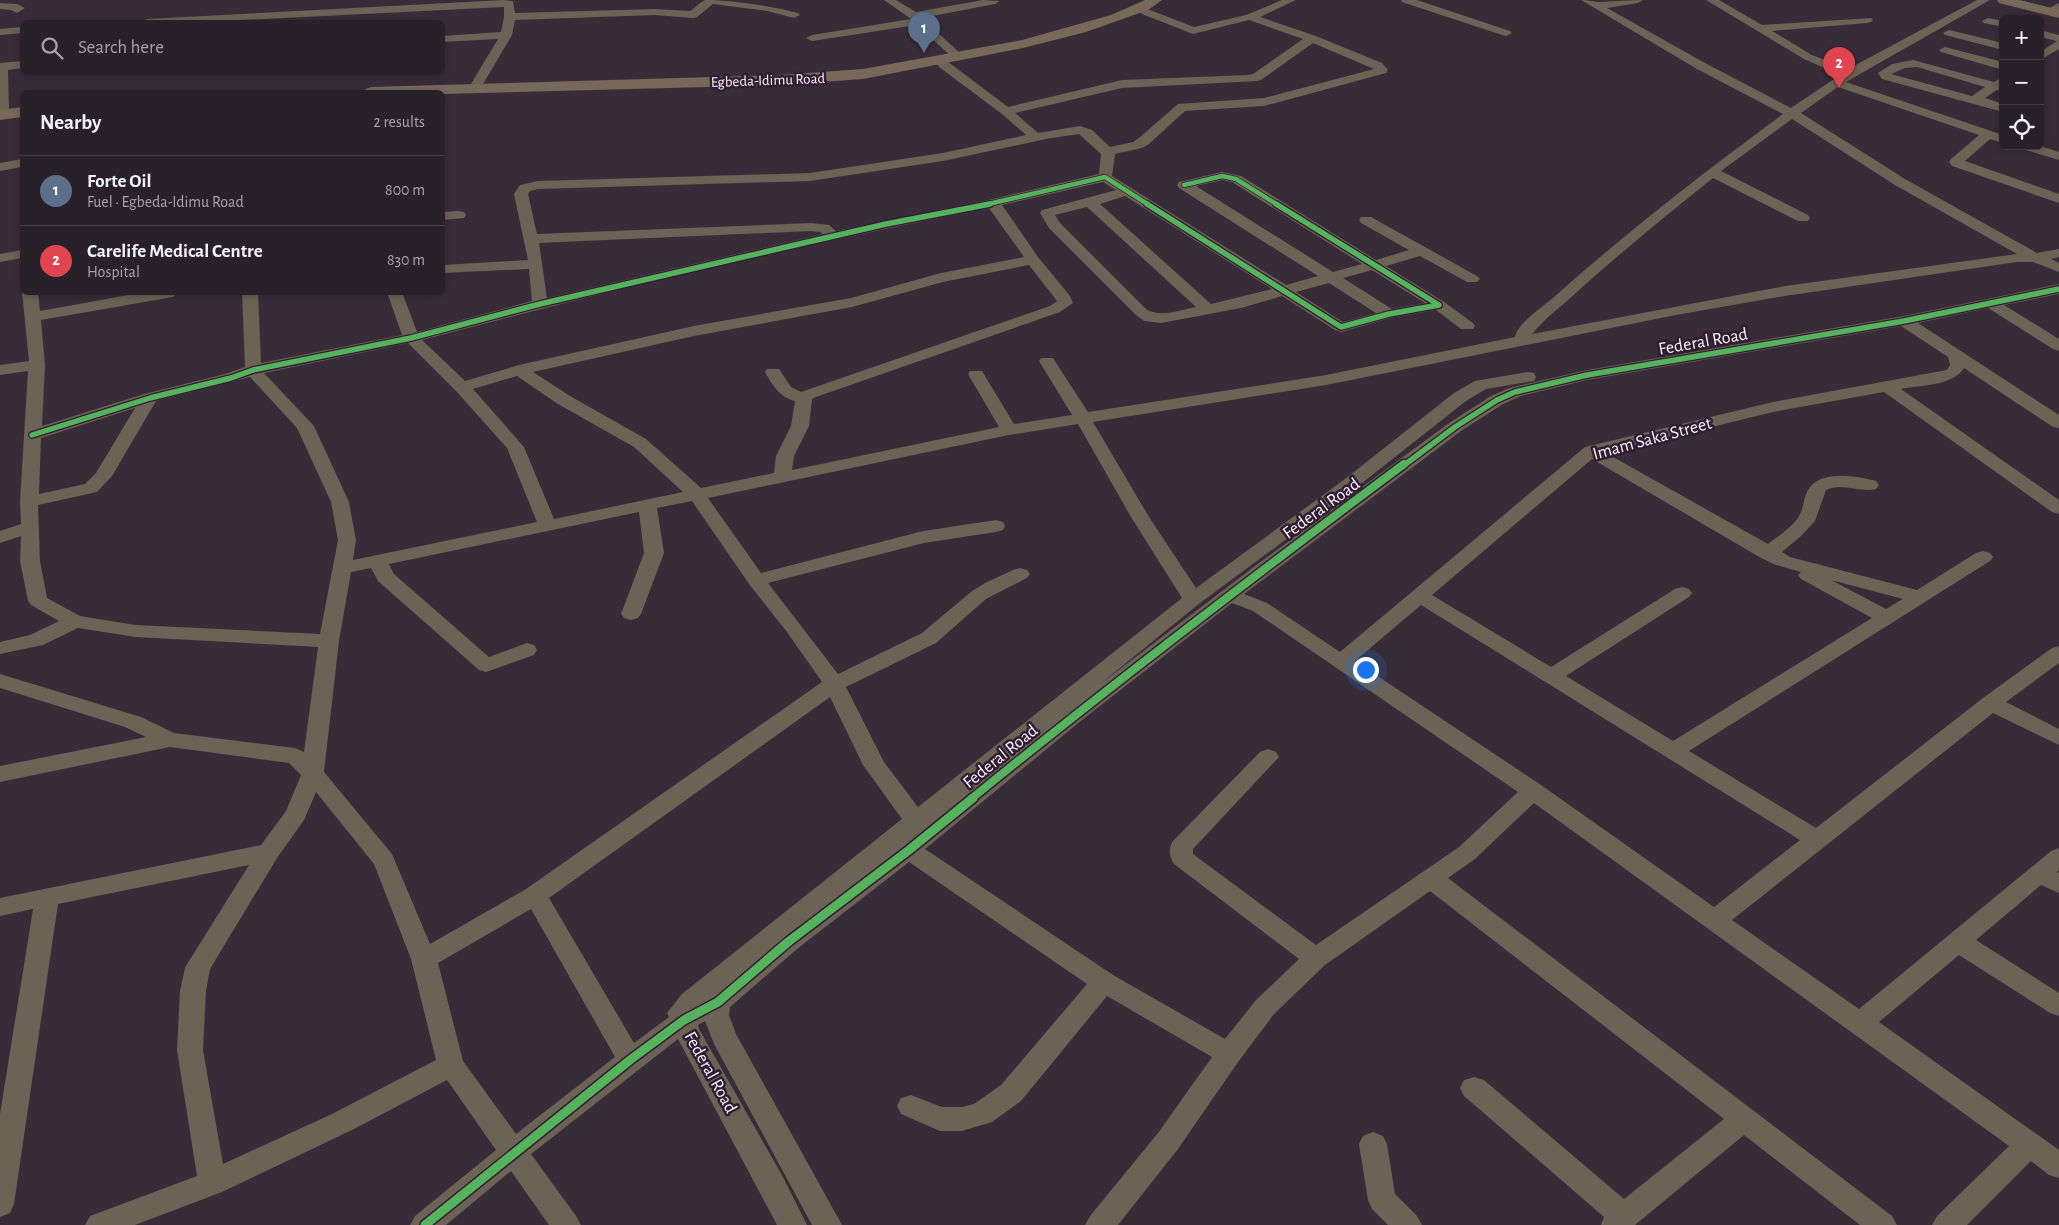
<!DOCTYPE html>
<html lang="en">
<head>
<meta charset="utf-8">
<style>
	:root { --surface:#29212a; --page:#312932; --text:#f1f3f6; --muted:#a5a3a8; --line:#453e47; --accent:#0b8043 }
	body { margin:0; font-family:"Alegreya Sans",sans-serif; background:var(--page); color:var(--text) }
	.controls { position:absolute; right:15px; top:15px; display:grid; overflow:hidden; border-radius:8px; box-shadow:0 2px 8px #0003 }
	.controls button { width:45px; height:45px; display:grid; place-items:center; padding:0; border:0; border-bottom:1px solid var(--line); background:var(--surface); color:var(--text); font:25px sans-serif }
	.you { position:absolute; left:1365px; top:669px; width:18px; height:18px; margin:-12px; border:4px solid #fff; border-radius:50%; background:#1a73e8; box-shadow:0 0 0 8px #1a73e833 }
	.badge { display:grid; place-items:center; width:32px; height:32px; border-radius:50%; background:var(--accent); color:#fff; font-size:16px; font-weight:700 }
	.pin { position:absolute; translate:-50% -41px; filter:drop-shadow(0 1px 2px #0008) }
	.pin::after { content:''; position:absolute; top:26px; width:18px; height:15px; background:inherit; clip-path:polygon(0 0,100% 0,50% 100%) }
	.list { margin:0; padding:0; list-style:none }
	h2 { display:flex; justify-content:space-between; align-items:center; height:65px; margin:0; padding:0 20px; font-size:21px }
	h2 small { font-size:16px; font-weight:400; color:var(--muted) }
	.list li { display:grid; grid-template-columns:32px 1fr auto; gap:15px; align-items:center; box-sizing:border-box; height:70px; padding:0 20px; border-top:1px solid var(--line) }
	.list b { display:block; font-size:19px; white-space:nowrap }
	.list p { margin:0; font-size:16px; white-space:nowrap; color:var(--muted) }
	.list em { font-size:16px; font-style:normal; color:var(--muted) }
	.icon { flex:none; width:28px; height:28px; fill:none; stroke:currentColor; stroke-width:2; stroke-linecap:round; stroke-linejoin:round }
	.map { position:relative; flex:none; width:2059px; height:1225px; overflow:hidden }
	.search { position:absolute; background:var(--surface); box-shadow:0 2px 8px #0003; left:20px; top:20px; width:425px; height:55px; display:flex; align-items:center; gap:12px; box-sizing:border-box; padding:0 18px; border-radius:8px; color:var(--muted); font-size:19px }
	.panel { position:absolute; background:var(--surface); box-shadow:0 2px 8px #0003; left:20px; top:90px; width:425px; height:205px; border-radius:8px }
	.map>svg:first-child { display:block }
</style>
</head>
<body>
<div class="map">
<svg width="2059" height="1225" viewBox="0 0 2059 1225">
	<rect width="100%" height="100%" fill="#372c38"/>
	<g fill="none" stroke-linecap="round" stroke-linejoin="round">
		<g fill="#6c6255" fill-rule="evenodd">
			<path d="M504,0L513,1L515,13L655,9L690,11C695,8 701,1 706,0C731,0 773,6 798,13L800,15L794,18L767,11L713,4L697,17L693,18L655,15L515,20L512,35L480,89L474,93L468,89L498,39L442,42V36L501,32L504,17V7L201,22H141L147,19Z"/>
			<polygon points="884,0 896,0 916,12 983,0 1000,1 995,4 922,18 962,55 964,57 958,61 954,59 917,25 812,41 806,38 812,35 911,19"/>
			<path d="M1282,0H1296L1260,17L1316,36L1382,63L1388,70L1386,73L1264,106L1185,111L1149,144L1142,148L1115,154L1112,176L1286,285L1318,276L1179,188L1177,185L1179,182L1222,172L1241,176L1376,260L1409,250L1361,223L1359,220L1361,217H1371L1477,276L1480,279L1477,282H1467L1420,256L1386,266L1444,302L1473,323L1475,326L1473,329H1461L1436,310L1390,318L1341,332L1335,330L1282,296L1241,308L1161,323L1144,321L1136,315L1049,228L1040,213L1042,210L1116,190L1103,182L1002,205L1038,257L1070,296L1073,303L1060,312L816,397L812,399L809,426L794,456L792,470L999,427L968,374L970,371H982L1014,424L1072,415L1039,361L1041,358H1053L1088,412L1326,375L1515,337C1517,323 1543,307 1554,297C1627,232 1704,172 1783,114L1697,69L1581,0C1588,0 1595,2 1601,2C1615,1 1629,0 1643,0L1638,3L1607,8L1705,63L1791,108L1840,75L1804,59L1706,0H1719L1762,25L1871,18L1873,20L1871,22L1867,23L1772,31L1812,55L1848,69L1977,0H1990L1846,82L2003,135V143L1990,139L1965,161L2059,194V203L1952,166L1949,162L1951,159L1979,135L1838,87L1801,113L1905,179L2037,253L2059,249V257L2051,259L2059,263V272L2033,262H2017L1785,296L1676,315L1326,385L1093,422L1149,517L1196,588L1345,479L1454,393L1475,381L1528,372L1534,373L1536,377L1534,381L1486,389L1466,401L1357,487L1200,603L1099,685L1255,566L1449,423L1491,396L1509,388L1587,370L1904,316L2059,284V294L2004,305L2059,339V351L2053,349L1988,308L1918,323L2059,415V428L2053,427L1964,368C1953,386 1921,385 1901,389L2059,500V514L2052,512L1884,392L1773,412L1606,453L1768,544C1778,536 1793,527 1799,516C1804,508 1803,498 1808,490C1820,469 1857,476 1876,481L1879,485L1876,489C1860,493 1842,482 1826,490L1815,521L1801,536L1782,552L1790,557L1917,590L1976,553L1983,551L1990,553L1993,557L1990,561L1689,751L1816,828L1983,698L2052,648L2059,646V663L2006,702L2059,729V745L1993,713L1732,920L1859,1009L2051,851L2059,848V870L2057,872L2059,873V893L2041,885L1976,940L2059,993V1016L2050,1013L1959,955L1879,1022L2059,1150V1178L2049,1175L2031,1161L1967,1225H1932L1937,1216L2009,1146L1534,803L1475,859L1448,878L1892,1216L1897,1225H1860L1744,1135L1635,1225H1601L1604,1217L1464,1096L1460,1088L1464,1080L1474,1077L1484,1080L1624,1199L1724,1119L1430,891L1325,965L1274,1014L1238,1062L1178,1149L1118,1225H1085L1090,1216L1158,1133L1212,1057L1107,996L1021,1101L992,1122L962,1131H940L901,1114L897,1106L901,1098L911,1095L942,1107H962L974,1104L1001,1085L1087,984L909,862L797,949L730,1007L729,1015L736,1034L842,1225H812L714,1044L705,1021L698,1025L699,1029L783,1177L807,1225H777L678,1039L531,1154L576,1216L581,1225H549L511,1171L446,1225H410L415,1216L496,1150L447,1080L352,1130L222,1192L135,1225H85L90,1216L197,1176L177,1050L180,991L185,968L189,961L249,865L58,904L14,1204L10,1213L0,1217V1114L33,909L0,916V898L261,845L286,811L301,775L289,763L170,747L0,782V766L146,737L125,727L0,688V674L141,717L174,733L295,748L304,752L318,647L136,637L78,628L43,645L0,654V642L30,635L59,621L31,605L28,601L20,561L21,536L0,543V531L21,524L20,501L28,371L0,375V365L29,361L22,292H38L40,311L145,292H180L173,297L41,320L45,365L42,426L144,394L225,374L245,367L242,292H258L261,363L402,335L387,292H402L417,332L532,301L529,269L442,273V265L528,260L514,194L520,185L538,181L810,173L943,153L1026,135L1002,114L939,67L937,64L939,61H947L1008,107L1122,80L1247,75L1253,74L1303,39L1249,20L1193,34L1142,14L1140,12L1146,9L1150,10L1194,27L1246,15ZM1313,43L1374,69L1264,98L1178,104L1139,138L1133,142L1110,147L1092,130L1080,126L1038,133L1015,113L1122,88L1257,81L1261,80ZM1792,119L1895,185L2017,254L1785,286L1532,334C1545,318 1562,306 1577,292C1621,252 1667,215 1713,178L1798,221H1808L1810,218L1808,215L1721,171ZM1079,134L1101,154L1099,174L993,199L836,231L829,225L811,223L537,234L528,194L530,191L538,189L810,181L943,161L1046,139ZM1222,180L1232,182L1362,264L1333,272L1196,186ZM1125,196L1272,289L1211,304L1100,204ZM1087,207L1196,307C1180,310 1160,318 1146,309L1060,223L1055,215ZM989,208L1024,257L941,273L851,298L694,326L519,365L465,381L422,340C610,290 799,245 989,208ZM811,231L820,232L823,234L547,298L539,243ZM1029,265L1057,301L1050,306L801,392L791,387L779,369H767L765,372C773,386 779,397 795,401L791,426L776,456L774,473L701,488L646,439L570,396L533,372L694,336L852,307L943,282ZM1372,270L1425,303L1392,309L1343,278ZM1329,283L1376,313L1343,322L1296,292ZM1901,326L1948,357L1950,365L1947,370L1773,402L1585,447L1340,652L1267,603L1244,594L1461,431L1503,404L1521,396L1587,380ZM408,343L456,391L507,448L537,522L353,560L356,540L349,502L314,426L264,373ZM517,376L558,404L634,447L683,492L554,519L524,447L473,389ZM250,377L297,428L331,502L338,540L320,634L136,625L80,616L47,598L40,561L38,505L97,492L112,476L156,401ZM135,408L96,473L85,484L39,494L41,438ZM1078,424L1131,517L1182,598L918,807L884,762L846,687L936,643L986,599L1027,578L1030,574L1027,570L1020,568L1013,570L985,583L972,591L922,633L838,674L768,583L924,543L996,532L1003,530L1005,526L1003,522L996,520L923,531L761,573L708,498L1009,435ZM1592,459L1761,558L1776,565L1801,572L1798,575L1801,579L1872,618L1673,741L1566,676L1689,597L1692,593L1689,589L1682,587L1675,589L1551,667L1432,595ZM692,501L749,584L787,632L822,682L526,889L430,944L392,854L324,772L339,641L351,572L371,568L378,581L479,670L486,672L534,655L537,650L534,645L527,643L489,657L394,574L389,564L639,512L644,553L621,614L624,618L631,620L638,618L641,614L664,553L657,508ZM1831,580L1903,599L1886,609ZM1232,603L1253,611L1518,792L1459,847L1316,945L1193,854V849L1279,757L1276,752L1268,749L1260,752L1173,841C1168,849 1169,856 1174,864L1299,959L1256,1000L1225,1039L1113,975L925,849L1082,720ZM1421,605L1800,840L1714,907L1541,785L1355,661ZM830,697L863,765L902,819L682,994L667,1013L669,1017L634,1043L549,898ZM316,792L374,864L411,959L436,1060L332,1114L223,1164L203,1050L206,991L210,969L277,858L304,820ZM531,909L615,1057L516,1134L463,1061L438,963Z"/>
			<polygon points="1401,0 1417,0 1510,31 1512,33 1506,36 1502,35 1402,2"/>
			<polygon points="0,3 17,4 25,8 17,13 11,10 0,9"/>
			<polygon points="2059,3 2059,10 2051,10 2049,8"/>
			<polygon points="1988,18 2003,21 2003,27 1984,23 1982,21"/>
			<polygon points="22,27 22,33 0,35 0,29"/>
			<polygon points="1949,30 2003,43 2003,50 1945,35 1943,33"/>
			<polygon points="2040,30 2059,35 2059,49 2040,60 2040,52 2057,41 2040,37"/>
			<polygon points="1945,47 2003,62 2003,70 1941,52 1939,50"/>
			<path d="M1913,60L1994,82L2003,77V92L1997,90L1985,98L2003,104V112L1882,79L1878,73L1892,64ZM1917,67L1985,87L1972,96L1891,74L1905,68Z"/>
			<polygon points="22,61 22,68 8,70 9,111 7,114 0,114 0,63"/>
			<polygon points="22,108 22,119 16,115 18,109"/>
			<polygon points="2021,146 2040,146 2059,152 2059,160 2022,149"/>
			<polygon points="22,159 22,167 0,171 0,163"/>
			<polygon points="459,211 464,212 466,215 464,218 442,220 442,212"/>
			<polygon points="22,250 22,258 0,262 0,254"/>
			<polygon points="1373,1132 1383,1136 1387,1144 1395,1194 1417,1216 1422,1225 1388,1225 1372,1209 1368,1200 1359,1144 1363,1136"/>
		</g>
		<g fill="#77695a" fill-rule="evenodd">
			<polygon points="1145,0 1162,0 1148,10 1086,32 1023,48 863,79 780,85 442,94 442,92 363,92 366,89 371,87 780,75 863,69 1022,40 1111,15"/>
			<polygon points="1997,0 2020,0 2059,10 2059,18 1999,3"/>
			<polygon points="22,107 22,117 0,120 0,110"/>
		</g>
		<defs>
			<g id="cycleway-far3">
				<polyline points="1184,185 1222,176 1236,179 1278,205"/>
				<polyline points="984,205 1105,177 1149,205"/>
			</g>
			<g id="cycleway-far2">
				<polyline points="1147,204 1341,327 1389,314 1439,305 1276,204"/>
				<polyline points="32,435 150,398 231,378 253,370 411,338 540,304 886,224 990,204"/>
				<polyline points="1403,466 1455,427 1497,400 1515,392 1587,375 1904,321 2059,289"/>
			</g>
			<path id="cycleway-far1" d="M971,799C1112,684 1258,573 1404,464"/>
			<polyline id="cycleway" points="425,1225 630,1060 684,1020 718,1002 788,942 909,850 973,798"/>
		</defs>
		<use href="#cycleway-far3" stroke="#311d32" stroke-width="6"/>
		<use href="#cycleway-far2" stroke="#311d32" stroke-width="8"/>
		<use href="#cycleway-far1" stroke="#311d32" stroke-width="11"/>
		<use href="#cycleway" stroke="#311d32" stroke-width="12"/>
		<use href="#cycleway-far3" stroke="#56b35d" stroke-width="4.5"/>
		<use href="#cycleway-far2" stroke="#56b35d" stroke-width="5.5"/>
		<use href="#cycleway-far1" stroke="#56b35d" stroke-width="8"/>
		<use href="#cycleway" stroke="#56b35d" stroke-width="9"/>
	</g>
	<g text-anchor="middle" stroke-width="5" stroke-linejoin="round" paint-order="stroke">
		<g font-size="15" fill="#fdf0fe" stroke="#311d32">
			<text transform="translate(768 80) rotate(-2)" y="5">Egbeda-Idimu Road</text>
		</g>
		<g font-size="18" fill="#fdf0fe" stroke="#311d32">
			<text transform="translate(1703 341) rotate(-10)" y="6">Federal Road</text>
			<text transform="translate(1652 438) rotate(-15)" y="6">Imam Saka Street</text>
			<text transform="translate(1321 508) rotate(-36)" y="6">Federal Road</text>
			<text transform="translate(1000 756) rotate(-39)" y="6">Federal Road</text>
			<text transform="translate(711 1072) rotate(61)" y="6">Federal Road</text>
		</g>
	</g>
</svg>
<div class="controls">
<button>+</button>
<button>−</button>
<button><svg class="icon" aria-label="locate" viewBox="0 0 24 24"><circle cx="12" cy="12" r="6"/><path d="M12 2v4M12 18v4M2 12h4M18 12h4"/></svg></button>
</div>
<div class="you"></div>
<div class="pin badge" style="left:924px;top:53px;background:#5c6f8a">1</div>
<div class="pin badge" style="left:1839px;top:88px;background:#e0444e">2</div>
<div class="search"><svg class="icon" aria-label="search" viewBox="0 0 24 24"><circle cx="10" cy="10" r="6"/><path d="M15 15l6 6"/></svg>Search here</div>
<section class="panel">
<h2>Nearby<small>2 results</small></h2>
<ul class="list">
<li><span class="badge" style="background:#5c6f8a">1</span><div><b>Forte Oil</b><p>Fuel · Egbeda-Idimu Road</p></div><em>800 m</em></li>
<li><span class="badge" style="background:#e0444e">2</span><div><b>Carelife Medical Centre</b><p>Hospital</p></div><em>830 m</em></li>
</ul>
</section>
</div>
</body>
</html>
